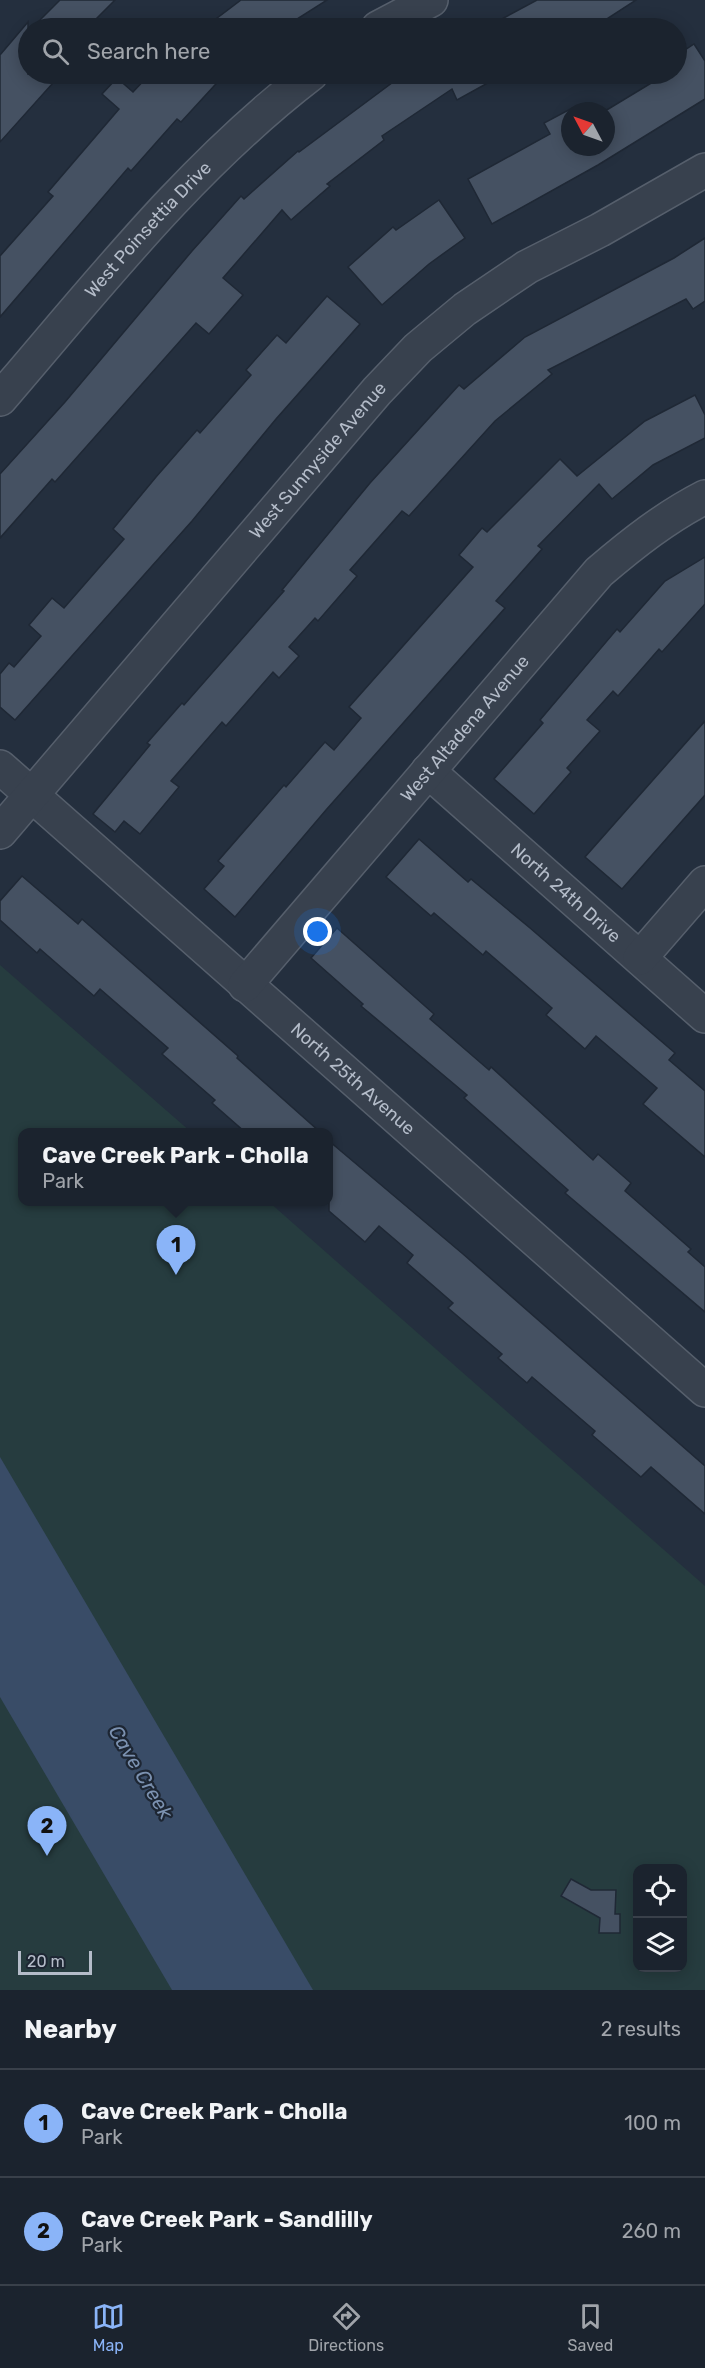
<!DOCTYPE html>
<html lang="en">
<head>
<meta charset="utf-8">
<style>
	:root { --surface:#1b232e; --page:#242b36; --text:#f1f3f6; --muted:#a0a4aa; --line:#39404a; --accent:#8ab4f8 }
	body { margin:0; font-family:Rubik,sans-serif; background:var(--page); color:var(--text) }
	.controls { position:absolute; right:18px; bottom:18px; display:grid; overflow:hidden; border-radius:12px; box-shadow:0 3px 15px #0003 }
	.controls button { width:54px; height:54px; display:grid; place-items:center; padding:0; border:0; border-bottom:2px solid var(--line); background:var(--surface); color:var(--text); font:30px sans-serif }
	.compass { position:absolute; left:561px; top:102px; width:54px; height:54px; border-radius:50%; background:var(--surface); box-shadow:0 3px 15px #0003; rotate:311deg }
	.scale { position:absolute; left:18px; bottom:15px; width:74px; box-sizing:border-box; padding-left:6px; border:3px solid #b4bcc9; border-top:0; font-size:16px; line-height:21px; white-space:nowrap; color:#b4bcc9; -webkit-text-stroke:4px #1d2633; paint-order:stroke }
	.you { position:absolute; left:318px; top:932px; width:21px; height:21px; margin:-15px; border:4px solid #fff; border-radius:50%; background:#1a73e8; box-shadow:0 0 0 9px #1a73e833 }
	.badge { display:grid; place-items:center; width:39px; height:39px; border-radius:50%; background:var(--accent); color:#111; font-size:20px; font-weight:700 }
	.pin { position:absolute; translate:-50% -50px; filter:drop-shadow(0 2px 3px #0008) }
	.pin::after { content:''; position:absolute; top:32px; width:21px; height:18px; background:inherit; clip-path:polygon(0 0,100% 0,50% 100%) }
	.popup { position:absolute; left:18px; top:1128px; width:315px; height:78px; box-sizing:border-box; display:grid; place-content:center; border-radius:12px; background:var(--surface); filter:drop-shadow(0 2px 4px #0005); font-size:20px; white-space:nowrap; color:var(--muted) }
	.popup b { font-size:22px; color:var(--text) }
	.popup::after { content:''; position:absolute; left:50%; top:100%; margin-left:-12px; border:12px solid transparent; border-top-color:var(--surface) }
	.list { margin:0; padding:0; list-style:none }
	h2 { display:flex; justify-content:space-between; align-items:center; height:78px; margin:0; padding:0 24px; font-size:26px }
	h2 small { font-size:20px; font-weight:400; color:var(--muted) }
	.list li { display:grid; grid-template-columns:39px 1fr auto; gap:18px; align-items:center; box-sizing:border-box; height:108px; padding:0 24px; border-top:2px solid var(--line) }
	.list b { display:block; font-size:22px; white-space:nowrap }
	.list p { margin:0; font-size:20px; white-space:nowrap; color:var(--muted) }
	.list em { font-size:20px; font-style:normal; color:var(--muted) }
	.icon { flex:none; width:33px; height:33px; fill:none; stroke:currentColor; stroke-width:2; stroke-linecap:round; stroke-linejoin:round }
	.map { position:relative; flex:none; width:705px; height:1990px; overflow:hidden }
	.search { position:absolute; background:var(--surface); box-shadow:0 3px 15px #0003; left:18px; right:18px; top:18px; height:66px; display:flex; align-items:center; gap:15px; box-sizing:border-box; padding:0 21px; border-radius:33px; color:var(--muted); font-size:22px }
	.sheet { height:294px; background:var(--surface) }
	nav { display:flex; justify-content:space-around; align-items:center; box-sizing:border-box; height:84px; border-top:2px solid var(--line); background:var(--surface); font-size:16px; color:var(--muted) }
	nav a { display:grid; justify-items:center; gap:3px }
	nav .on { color:var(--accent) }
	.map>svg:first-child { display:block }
</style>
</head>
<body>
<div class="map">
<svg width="705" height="1990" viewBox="0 0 705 1990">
	<rect width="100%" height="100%" fill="#242f3e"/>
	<path fill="#263c3f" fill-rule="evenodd" d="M0,965L191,1132H23V1202H269L705,1586V1990H0ZM638,1868H682V1968H638Z"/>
	<polygon fill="#394c67" points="0,1457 313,1990 172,1990 0,1697"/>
	<g fill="#455162" stroke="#1f2835" stroke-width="1.5">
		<polygon points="60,0 115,0 87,28 32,28"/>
		<polygon points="241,0 327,0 283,28 204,28"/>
		<polygon points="537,0 636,0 593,28 485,28"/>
		<polygon points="28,22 28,74 61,74 0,142 0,55"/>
		<polygon points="694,44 705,61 705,99 598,165 492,224 468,179 550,134 544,123 576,106 578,111 570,111 570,147 606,147 605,111 653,82 647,74 676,74 676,56"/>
		<polygon points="150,74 225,74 181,122 177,119 131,171 128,168 0,317 0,256 53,196 48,192 119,109 102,94 117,78 133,92"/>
		<polygon points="404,74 504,74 457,100 452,89 382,136 384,140 327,184 330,186 291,220 282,210 223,278 243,295 209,334 196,323 55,482 52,479 0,538 0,474 65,402 192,251 241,196 244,199 298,151 299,152"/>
		<polygon points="439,200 465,238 429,264 382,305 348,267 393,227 396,230"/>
		<polygon points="705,238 705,301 693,309 686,299 548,370 552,374 495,421 409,516 402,511 350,570 357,576 318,621 315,618 289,647 299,656 279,678 273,672 226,726 222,722 171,781 179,787 140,834 124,821 115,832 93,814 150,745 147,743 182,703 184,705 284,591 282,590 370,483 459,385 464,389 525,337 674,258"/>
		<polygon points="327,296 360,324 276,419 192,521 15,720 0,707 0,674 9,663 14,667 41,636 29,625 52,598 64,608 124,539 113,529 156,477 197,430 200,433 251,375 246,370 277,335 286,343"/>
		<polygon points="695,395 705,415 705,438 653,465 612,499 599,484 538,546 542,549 496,601 505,608 326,810 235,917 204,889 224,866 218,861 284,785 286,787 325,742 334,750 361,718 349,707 473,567 459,555 482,528 487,532 560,459 577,476 645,421"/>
		<polygon points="705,557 705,604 662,652 659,649 618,696 613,691 587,720 600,731 567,768 571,772 534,814 494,779 543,723 540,720 617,629 620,632 665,581"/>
		<polygon points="705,721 705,795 622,889 585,857"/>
		<polygon points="419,839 468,882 471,879 530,928 675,1053 669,1060 705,1091 705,1157 643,1104 657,1088 596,1036 585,1049 546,1015 552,1008 486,951 483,955 434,913 431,916 386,877"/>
		<polygon points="22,876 78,924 82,919 238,1056 237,1058 320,1132 245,1132 212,1103 215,1100 162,1054 168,1048 100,989 94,996 40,949 37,953 0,920 0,901"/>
		<polygon points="337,928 434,1014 430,1019 489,1070 491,1067 593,1160 598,1154 631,1183 625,1191 691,1249 688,1252 705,1267 705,1312 565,1193 568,1190 464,1098 467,1095 361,1006 363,1004 311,958"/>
		<polygon points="329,1141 463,1254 705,1466 705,1514 651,1467 641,1477 592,1435 595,1431 532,1377 527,1383 498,1358 502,1354 448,1308 453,1303 407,1263 413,1255 379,1226 365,1242 329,1211"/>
		<polygon points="571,1879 591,1890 616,1890 615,1914 620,1914 620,1933 599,1933 600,1918 561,1896"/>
	</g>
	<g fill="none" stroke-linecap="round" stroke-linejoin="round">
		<defs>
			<g id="minor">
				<polyline points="378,28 431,0"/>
				<path id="s1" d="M0,399C98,285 191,166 311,74"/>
				<path id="s2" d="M0,767L705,1390"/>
				<path id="s3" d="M428,771L705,1016"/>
				<path id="s4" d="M0,832L377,391L418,348L465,309L527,267L600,230L705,170"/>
				<polyline points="640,958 705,883"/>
				<path id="s5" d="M245,985L599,572C633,543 666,517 705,497"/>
			</g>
		</defs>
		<use href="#minor" stroke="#565f6c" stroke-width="36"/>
		<use href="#minor" stroke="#38414e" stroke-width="33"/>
	</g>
	<g text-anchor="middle" stroke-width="4.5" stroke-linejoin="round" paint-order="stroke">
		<g font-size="18" fill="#b4bcc9" stroke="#1d2633">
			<text dy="6" stroke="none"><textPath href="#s1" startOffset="225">West Poinsettia Drive</textPath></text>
			<text dy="6" stroke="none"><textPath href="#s4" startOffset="489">West Sunnyside Avenue</textPath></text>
			<text dy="6" stroke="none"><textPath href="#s5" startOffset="338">West Altadena Avenue</textPath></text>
			<text dy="6" stroke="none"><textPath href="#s3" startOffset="184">North 24th Drive</textPath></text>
			<text dy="6" stroke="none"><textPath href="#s2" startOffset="471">North 25th Avenue</textPath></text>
		</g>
		<g font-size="20" font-style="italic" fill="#7c92b1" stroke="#1d2633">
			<text transform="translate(141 1772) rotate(59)" y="7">Cave Creek</text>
		</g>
	</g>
</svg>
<div class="controls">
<button><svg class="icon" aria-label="locate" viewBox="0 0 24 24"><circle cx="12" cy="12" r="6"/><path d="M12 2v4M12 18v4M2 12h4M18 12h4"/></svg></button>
<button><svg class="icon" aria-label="layers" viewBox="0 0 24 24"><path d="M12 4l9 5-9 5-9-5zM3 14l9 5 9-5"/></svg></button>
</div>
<svg class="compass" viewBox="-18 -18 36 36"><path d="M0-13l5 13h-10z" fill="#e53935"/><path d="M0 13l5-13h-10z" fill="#a0a4aa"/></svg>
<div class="scale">20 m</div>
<div class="you"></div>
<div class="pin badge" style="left:176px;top:1275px">1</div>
<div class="popup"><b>Cave Creek Park - Cholla</b>Park</div>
<div class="pin badge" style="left:47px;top:1856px">2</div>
<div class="search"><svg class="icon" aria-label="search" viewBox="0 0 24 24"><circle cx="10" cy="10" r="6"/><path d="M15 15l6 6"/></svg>Search here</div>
</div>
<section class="sheet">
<h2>Nearby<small>2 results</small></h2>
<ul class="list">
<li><span class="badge">1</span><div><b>Cave Creek Park - Cholla</b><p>Park</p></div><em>100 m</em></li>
<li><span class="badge">2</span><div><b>Cave Creek Park - Sandlilly</b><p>Park</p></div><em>260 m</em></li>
</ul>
</section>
<nav>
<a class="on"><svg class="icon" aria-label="map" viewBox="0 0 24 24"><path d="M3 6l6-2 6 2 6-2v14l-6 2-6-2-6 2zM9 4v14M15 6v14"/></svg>Map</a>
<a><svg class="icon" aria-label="directions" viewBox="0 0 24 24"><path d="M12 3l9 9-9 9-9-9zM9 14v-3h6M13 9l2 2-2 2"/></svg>Directions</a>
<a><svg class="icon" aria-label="saved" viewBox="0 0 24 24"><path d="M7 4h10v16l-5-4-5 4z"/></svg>Saved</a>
</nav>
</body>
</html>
